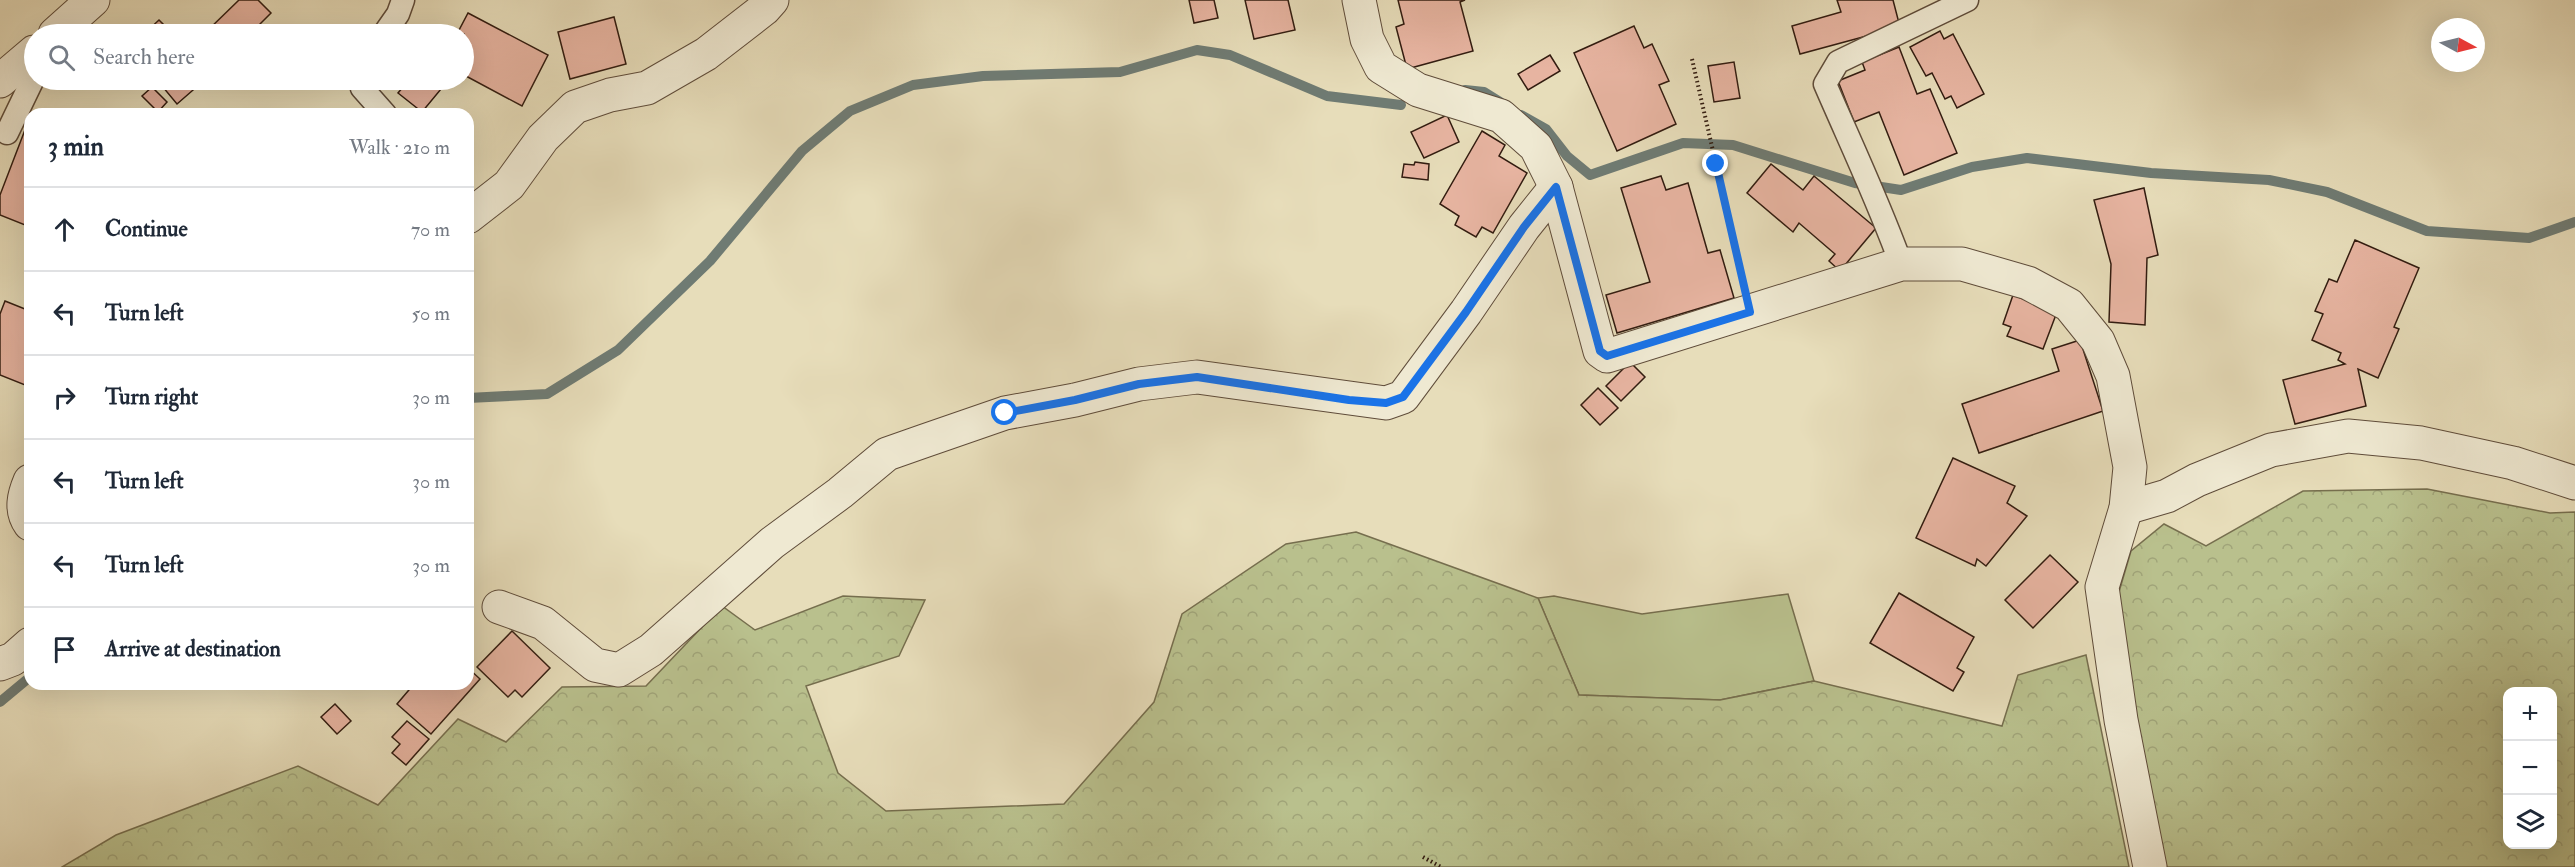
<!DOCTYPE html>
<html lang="en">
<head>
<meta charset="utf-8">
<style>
	:root { --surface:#fff; --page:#f2f2f3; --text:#1f2937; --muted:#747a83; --line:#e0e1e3 }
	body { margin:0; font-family:"IM FELL Double Pica",serif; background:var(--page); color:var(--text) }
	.controls { position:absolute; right:18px; bottom:18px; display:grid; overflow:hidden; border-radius:12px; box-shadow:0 6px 24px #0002 }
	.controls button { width:54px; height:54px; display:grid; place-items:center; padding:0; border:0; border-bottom:2px solid var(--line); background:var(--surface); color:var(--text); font:30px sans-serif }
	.compass { position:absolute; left:2431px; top:18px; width:54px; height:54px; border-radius:50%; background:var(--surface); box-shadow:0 6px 24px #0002; rotate:97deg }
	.stop { position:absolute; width:18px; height:18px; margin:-14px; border:4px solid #1a73e8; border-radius:50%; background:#fff }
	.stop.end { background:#1a73e8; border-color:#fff; box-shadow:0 2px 6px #0008 }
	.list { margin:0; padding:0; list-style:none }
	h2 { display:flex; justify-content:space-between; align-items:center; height:78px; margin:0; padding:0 24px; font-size:26px }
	h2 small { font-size:20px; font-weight:400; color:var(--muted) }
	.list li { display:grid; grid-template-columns:39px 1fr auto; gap:18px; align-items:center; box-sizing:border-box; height:84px; padding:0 24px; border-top:2px solid var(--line) }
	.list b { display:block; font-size:22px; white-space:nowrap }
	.list em { font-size:20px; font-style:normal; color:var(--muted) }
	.icon { flex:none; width:33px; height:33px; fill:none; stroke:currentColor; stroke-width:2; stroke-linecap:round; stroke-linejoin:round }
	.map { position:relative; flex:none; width:2575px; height:867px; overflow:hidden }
	.search { position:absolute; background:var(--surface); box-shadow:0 6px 24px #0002; left:24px; top:24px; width:450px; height:66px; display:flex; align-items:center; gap:15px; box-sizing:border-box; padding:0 21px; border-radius:33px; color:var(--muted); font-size:22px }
	.panel { position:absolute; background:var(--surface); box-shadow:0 6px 24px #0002; left:24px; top:108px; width:450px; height:582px; border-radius:18px }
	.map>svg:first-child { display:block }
</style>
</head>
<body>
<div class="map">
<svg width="2575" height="867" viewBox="0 0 2575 867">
	<defs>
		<pattern id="forest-crowns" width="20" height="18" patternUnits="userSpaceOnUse" patternTransform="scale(1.5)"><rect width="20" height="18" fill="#b9c08d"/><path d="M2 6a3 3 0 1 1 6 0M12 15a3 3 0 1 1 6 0" fill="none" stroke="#a0a479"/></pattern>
	</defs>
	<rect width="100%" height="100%" fill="#e7ddba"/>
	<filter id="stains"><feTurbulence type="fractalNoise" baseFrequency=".00333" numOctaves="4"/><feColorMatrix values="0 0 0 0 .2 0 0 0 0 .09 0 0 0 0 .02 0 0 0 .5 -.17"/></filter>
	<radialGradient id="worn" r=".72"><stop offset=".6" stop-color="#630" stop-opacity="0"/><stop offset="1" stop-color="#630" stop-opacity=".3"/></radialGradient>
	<polygon fill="#b9c08d" stroke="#766e4e" stroke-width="1.5" points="1788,594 1814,681 1720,700 1579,695 1538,598 1554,596 1642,614"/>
	<g fill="url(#forest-crowns)" stroke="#766e4e" stroke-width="1.5" fill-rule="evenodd">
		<path d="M2427,489L2550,513L2575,512V867H2167L2155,831L2116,602L2131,551L2164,524L2206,546L2303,491ZM2508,692H2552V844H2508Z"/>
		<polygon points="1356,532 1538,598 1579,695 1720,700 1814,681 2002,726 2018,675 2086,655 2129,867 62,867 116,835 298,766 378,805 458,719 506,742 562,687 646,686 722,606 755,630 843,596 925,600 899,656 806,686 838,773 886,811 1064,804 1154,702 1182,614 1286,544"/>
	</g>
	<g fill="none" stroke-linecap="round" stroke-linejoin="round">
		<g stroke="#6f7b73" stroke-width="10">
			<polyline points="1465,90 1484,92 1500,102"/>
			<polyline points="1521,115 1546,129 1567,156 1590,175 1683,143 1733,145 1855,183 1901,190 1972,167 2027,158 2151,173 2269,180 2327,192 2427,231 2529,238 2575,222"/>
			<polyline points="468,398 547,394 618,350 710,261 802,151 850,111 913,85 983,76 1120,72 1197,50 1230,55 1327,96 1401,105"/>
			<polyline points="0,702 30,677"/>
		</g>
	</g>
	<g fill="#e7b4a1" stroke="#321c10" stroke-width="1.5">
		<polygon points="239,0 258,0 271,13 250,34 204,34"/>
		<polygon points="1189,0 1214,0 1218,18 1194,23"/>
		<polygon points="1245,0 1288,0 1295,30 1254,39"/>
		<polygon points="1398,0 1465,0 1460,2 1473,51 1407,69 1396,27 1404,24"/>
		<polygon points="1837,0 1893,0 1900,27 1800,54 1792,26 1841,12"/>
		<polygon points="468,13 548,55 522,106 464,75 464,34 457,34"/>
		<polygon points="614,17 626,64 570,79 558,32"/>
		<polygon points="159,20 173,34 144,34"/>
		<polygon points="1634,26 1644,48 1652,44 1669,81 1659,85 1676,124 1617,151 1574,53"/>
		<polygon points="1940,31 1944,39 1953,34 1984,94 1957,108 1951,96 1945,99 1932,73 1926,76 1910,47"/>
		<polygon points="1899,47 1917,94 1930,89 1957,153 1904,175 1879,112 1854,122 1838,81 1865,70 1862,62"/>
		<polygon points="1550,55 1560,71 1528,90 1518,74"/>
		<polygon points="1734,62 1740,98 1714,102 1708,66"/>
		<polygon points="170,80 197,80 200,84 177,104 162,86"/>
		<polygon points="409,80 441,80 446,83 422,112 398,93"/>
		<polygon points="152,87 167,102 158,112 142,96"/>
		<polygon points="1447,115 1459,142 1424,158 1411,132"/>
		<polygon points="28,122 30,123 30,227 0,215 0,195"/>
		<polygon points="1482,131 1505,145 1499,156 1527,173 1493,233 1482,227 1476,237 1455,225 1459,216 1440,204"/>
		<polygon points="1415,162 1429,164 1428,180 1402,177 1404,164 1414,165"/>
		<polygon points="1771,164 1803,190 1814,176 1876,228 1840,271 1829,261 1835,254 1799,223 1793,232 1747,193"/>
		<polygon points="1661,176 1666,190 1688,183 1708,253 1720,250 1734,298 1617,333 1606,295 1650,282 1621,188"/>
		<polygon points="2144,188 2158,255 2147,258 2145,325 2109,322 2111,264 2094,200"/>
		<polygon points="2355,240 2419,268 2394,327 2399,329 2378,378 2358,369 2366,406 2295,424 2283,380 2345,364 2338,360 2341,353 2312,340 2323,314 2315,311 2329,279 2337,282"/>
		<polygon points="2013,295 2057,312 2043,349 2007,336 2011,327 2003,324"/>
		<polygon points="5,301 30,311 30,387 0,375 0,314"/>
		<polygon points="2080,340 2103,411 1979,453 1962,404 2059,371 2052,349"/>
		<polygon points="1630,362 1645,377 1621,401 1606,386"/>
		<polygon points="1598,388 1618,408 1600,425 1581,405"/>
		<polygon points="1953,458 2015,486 2007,503 2027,516 1986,566 1977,559 1975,566 1916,538"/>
		<polygon points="2050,555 2078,582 2033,628 2005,600"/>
		<polygon points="1899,593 1974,637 1957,668 1964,672 1953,691 1870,643"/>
		<polygon points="512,631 550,668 522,697 515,690 508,697 477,667"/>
		<polygon points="468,668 480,679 431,734 397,704 414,684 468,684"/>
		<polygon points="335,704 351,721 337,734 321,717"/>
		<polygon points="407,721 429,739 406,765 392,753 400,744 392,737"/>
	</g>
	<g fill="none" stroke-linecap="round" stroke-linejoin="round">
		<defs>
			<g id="service">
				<polyline points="384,34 398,14 403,0"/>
				<polyline points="364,80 362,88 385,114"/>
				<polyline points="7,133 34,77"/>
				<path d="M1901,264C1879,203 1851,144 1825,84L1838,62L1967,0"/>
			</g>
			<g id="minor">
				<polyline points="1359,0 1367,39 1381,67 1418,90 1501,116 1536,147 1556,187 1600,351 1607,356 1901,264 1962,264 2028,283 2069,305 2098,341 2113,376 2130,467 2126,508 2102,587 2121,720 2150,867"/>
				<polyline points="55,34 93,0"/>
				<polyline points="0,81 34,52"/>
				<polyline points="468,217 509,185 543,138 575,107 610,95 647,88 706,54 764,9 772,0"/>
				<path d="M30,481C24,495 20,510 30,524"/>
				<polyline points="2126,508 2167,496 2197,480 2271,450 2348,436 2421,443 2513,463 2575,483"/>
				<polyline points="499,607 543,623 595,665 619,670 651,650 772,543 840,493 887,454 924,441 1005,413 1075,400 1139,384 1197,377 1386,403 1403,397 1466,312 1524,227 1556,187"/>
				<polyline points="0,664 13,659 30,644"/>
			</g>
		</defs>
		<use href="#service" stroke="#5f4c3a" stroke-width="25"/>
		<use href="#minor" stroke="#5f4c3a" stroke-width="35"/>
		<g stroke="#321c10" stroke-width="4" stroke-dasharray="1.5 3" stroke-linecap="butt">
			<polyline points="1692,59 1742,278"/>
			<polyline points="1423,857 1441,867"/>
		</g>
		<use href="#service" stroke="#efe9d2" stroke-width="22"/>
		<use href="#minor" stroke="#efe9d2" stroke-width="33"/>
	</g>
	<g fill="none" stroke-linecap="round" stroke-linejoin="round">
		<polyline stroke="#1a73e8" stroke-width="8" points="1005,413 1075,400 1139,384 1197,377 1349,400 1386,403 1403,397 1466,312 1524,227 1556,187 1600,351 1607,356 1750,312 1716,164"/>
	</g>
	<rect width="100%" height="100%" filter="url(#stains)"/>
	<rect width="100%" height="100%" fill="url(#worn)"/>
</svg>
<div class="controls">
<button>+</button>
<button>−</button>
<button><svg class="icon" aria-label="layers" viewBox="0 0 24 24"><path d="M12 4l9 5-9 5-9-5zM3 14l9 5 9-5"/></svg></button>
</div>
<svg class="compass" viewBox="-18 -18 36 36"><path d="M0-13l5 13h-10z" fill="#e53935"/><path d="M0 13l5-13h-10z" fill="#747a83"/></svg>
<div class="stop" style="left:1005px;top:413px"></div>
<div class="stop end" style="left:1716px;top:164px"></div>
<div class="search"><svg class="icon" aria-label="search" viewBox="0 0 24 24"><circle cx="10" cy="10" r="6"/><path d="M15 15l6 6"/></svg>Search here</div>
<section class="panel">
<h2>3 min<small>Walk · 210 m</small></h2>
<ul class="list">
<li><svg class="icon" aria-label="ahead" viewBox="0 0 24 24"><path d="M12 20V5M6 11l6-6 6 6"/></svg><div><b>Continue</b></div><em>70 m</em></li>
<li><svg class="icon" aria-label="left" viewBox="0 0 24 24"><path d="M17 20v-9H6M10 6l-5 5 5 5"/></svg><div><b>Turn left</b></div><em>50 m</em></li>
<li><svg class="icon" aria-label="right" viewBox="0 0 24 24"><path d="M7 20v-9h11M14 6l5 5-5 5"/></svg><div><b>Turn right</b></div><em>30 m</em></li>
<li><svg class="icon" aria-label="left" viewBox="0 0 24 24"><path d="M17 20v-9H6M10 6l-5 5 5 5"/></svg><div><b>Turn left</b></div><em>30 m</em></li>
<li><svg class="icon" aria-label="left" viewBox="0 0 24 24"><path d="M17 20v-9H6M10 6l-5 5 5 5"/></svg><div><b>Turn left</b></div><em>30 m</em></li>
<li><svg class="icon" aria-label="arrive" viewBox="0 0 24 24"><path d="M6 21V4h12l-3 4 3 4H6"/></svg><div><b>Arrive at destination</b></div></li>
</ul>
</section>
</div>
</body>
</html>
